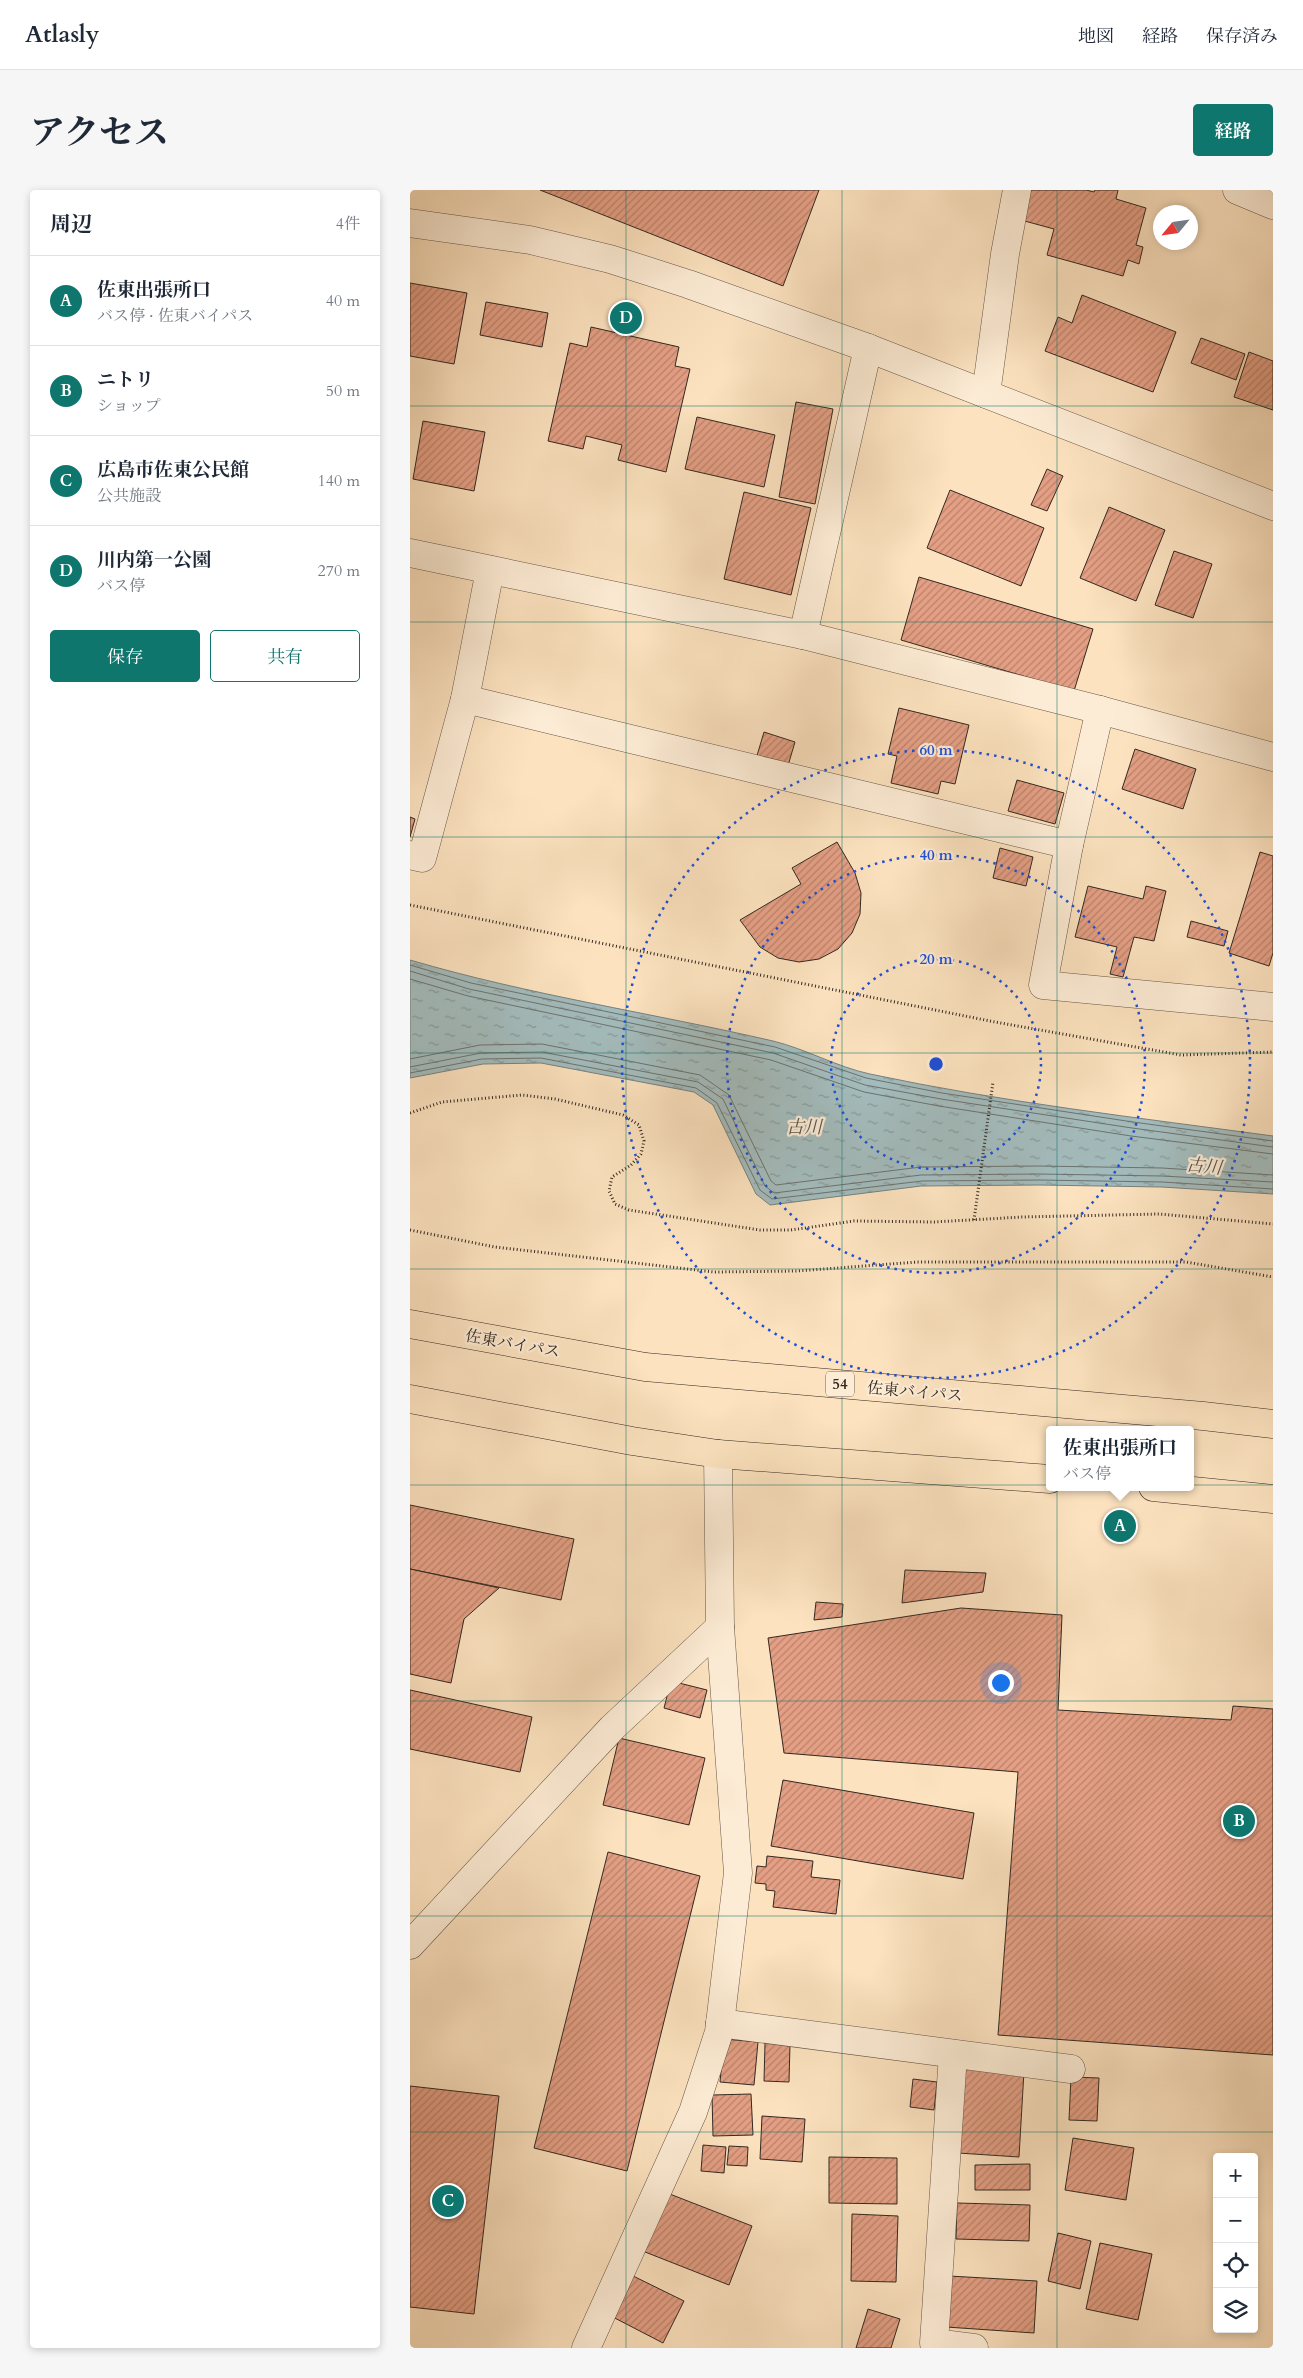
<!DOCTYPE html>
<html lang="ja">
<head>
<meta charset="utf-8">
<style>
	:root { --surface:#fff; --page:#f6f6f7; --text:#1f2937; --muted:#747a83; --line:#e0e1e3; --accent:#0f766e }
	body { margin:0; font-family:Cardo,"Noto Serif JP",serif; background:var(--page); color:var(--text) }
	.controls { position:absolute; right:15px; bottom:15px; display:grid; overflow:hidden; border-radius:5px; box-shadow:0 2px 8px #0003 }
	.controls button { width:45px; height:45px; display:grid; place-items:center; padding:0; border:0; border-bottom:1px solid var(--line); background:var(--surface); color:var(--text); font:25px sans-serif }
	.compass { position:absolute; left:743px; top:15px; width:45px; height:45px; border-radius:50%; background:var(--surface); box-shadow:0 2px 8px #0003; rotate:241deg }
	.you { position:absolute; left:590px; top:1492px; width:18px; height:18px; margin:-12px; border:4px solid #fff; border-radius:50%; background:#1a73e8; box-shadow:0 0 0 8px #1a73e833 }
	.badge { display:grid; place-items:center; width:32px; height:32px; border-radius:50%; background:var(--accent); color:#fff; font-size:16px; font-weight:700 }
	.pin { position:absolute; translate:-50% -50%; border:2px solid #fff; box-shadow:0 1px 5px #0006 }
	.popup { position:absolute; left:636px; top:1236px; width:148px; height:65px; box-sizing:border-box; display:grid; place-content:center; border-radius:5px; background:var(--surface); filter:drop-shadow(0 1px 4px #0005); font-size:16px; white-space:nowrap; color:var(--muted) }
	.popup b { font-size:19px; color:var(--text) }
	.popup::after { content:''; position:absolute; left:50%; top:100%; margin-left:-10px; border:10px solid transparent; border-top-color:var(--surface) }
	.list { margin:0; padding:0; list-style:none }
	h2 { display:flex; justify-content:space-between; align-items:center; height:65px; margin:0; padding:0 20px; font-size:21px }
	h2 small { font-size:16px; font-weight:400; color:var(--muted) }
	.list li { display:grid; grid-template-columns:32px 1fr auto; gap:15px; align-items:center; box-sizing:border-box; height:90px; padding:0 20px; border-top:1px solid var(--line) }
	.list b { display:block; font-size:19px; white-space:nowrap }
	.list p { margin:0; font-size:16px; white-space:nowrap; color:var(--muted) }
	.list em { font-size:16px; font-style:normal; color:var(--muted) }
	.actions { display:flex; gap:10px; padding:15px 20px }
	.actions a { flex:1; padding:11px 0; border:1px solid var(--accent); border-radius:5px; text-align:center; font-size:18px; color:var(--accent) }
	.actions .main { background:var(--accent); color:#fff }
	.icon { flex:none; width:28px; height:28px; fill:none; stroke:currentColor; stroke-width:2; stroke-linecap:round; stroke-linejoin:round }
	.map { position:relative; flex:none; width:863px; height:2158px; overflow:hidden; border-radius:5px }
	header { display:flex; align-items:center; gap:30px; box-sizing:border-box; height:70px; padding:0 25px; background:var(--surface); border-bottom:1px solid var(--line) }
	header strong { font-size:24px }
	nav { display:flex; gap:28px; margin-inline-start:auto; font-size:18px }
	.intro { display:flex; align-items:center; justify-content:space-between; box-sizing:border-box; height:120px; padding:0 30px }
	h1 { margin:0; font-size:35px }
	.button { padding:12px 22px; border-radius:5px; background:var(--accent); color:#fff; font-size:18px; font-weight:700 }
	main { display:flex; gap:30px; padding:0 30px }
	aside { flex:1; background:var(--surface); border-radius:5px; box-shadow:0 2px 8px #0003 }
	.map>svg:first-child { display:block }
</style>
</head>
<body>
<header>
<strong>Atlasly</strong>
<nav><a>地図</a><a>経路</a><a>保存済み</a></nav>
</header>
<div class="intro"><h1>アクセス</h1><a class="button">経路</a></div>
<main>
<aside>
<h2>周辺<small>4件</small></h2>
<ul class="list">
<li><span class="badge">A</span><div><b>佐東出張所口</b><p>バス停 · 佐東バイパス</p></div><em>40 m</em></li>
<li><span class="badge">B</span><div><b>ニトリ</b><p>ショップ</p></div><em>50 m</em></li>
<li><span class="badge">C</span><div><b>広島市佐東公民館</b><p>公共施設</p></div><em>140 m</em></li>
<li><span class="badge">D</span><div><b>川内第一公園</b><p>バス停</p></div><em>270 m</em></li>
</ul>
<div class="actions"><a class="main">保存</a><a>共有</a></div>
</aside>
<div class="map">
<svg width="863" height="2158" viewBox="0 0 863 2158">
	<defs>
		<pattern id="water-ripples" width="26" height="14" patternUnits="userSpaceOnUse" patternTransform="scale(1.25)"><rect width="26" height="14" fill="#a3bbbc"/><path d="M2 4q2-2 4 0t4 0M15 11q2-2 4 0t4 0" fill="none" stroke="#869898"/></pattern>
		<pattern id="building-hatch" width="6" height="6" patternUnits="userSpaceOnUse" patternTransform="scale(1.25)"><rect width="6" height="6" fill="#e49f84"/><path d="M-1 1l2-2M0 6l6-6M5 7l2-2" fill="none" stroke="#ba826c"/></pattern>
	</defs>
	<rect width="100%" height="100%" fill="#fce2bf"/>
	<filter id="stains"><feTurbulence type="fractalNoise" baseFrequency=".004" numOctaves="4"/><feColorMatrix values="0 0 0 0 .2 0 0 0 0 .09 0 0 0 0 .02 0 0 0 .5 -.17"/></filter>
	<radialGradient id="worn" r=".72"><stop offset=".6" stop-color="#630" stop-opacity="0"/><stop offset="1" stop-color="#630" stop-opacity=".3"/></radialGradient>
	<path fill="url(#water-ripples)" stroke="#77807e" d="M0,770C119,805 242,823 363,851C396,859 427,877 460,884C591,912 730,928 863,946V1004L752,997L629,995L511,996L360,1015L346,1004L303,915L284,902L131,873L73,874L0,888Z"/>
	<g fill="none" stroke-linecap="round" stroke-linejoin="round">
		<g stroke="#6c726e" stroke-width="1">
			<polyline points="0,775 61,793 365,857 456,888 532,903 723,932 863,951"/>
			<polyline points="0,781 59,799 363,863 455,895 531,909 722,938 863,957"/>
			<polyline points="0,789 58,806 361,870 454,902 529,916 721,946 863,964"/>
			<polyline points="0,869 70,855 132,854 290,885 319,905 361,991 366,995 511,977 629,976 752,978 863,985"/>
			<polyline points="0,877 71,863 132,862 288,892 313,909 355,996 364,1003 511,985 629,984 752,986 863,992"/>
			<polyline points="0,883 72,869 131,868 286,898 307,913 350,1000 362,1009 512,991 629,990 752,992 863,999"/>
		</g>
	</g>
	<g fill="url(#building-hatch)" stroke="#342820">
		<polygon points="130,0 409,0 373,96"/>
		<polygon points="619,0 676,0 684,2 685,0 708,0 706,9 736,18 726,55 733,57 729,74 718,70 713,86 637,65 644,39 611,30"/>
		<polygon points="0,93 57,103 44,174 0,166"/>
		<polygon points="672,105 766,142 743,202 635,161 648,127 662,133"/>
		<polygon points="76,112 138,123 132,157 70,145"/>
		<polygon points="181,137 269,157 265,176 280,179 256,282 208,270 212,255 176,246 173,259 138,251 160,153 177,157"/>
		<polygon points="791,148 835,164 826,190 781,173"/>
		<polygon points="839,162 863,171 863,220 824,207"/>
		<polygon points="386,212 423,219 405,314 369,307"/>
		<polygon points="287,227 365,245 354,297 275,279"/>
		<polygon points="13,231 75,242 64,301 3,289"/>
		<polygon points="637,279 653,286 637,321 621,315"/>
		<polygon points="540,300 634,338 611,396 517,358"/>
		<polygon points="334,302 401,318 381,405 314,389"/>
		<polygon points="699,317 755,340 726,411 670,388"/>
		<polygon points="764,361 802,374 783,428 745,415"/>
		<polygon points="509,387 683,439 664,501 491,450"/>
		<polygon points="489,518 559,535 545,594 531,591 528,604 481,593 487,566 478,564"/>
		<polygon points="354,542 385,552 377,579 346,569"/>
		<polygon points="725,559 786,579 773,619 712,599"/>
		<polygon points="607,590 654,603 645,634 598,621"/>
		<polygon points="0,627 5,629 0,647"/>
		<polygon points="427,652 445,683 451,703 450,724 442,743 428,759 409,769 389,772 368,768 350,757 330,730 391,694 382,678"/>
		<polygon points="590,658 623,667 616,696 583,688"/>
		<polygon points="850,662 863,666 863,763 859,776 819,763"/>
		<polygon points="678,696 733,709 736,696 756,701 744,751 724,747 713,787 700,784 707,757 665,747"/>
		<polygon points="781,731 818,741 814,756 777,747"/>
		<polygon points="0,1315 164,1349 151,1410 0,1379"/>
		<polygon points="0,1379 89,1398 54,1429 41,1493 0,1484"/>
		<polygon points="495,1380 576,1383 573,1402 492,1413"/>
		<polygon points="406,1412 433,1414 432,1427 404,1430"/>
		<polygon points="551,1418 652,1425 648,1520 821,1530 823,1516 863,1519 863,1865 588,1845 608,1582 374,1563 358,1448"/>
		<polygon points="261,1491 297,1500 290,1528 254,1518"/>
		<polygon points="0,1500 122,1527 110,1582 0,1559"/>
		<polygon points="209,1548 295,1568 279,1635 193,1615"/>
		<polygon points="373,1590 564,1623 553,1689 361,1656"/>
		<polygon points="198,1662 290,1686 217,1981 124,1958"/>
		<polygon points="357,1666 403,1671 401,1687 430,1690 426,1724 363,1717 365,1701 356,1700 356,1694 345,1693 347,1676 356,1677"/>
		<polygon points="314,1849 348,1852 344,1895 310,1892"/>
		<polygon points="355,1853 380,1854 379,1892 354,1891"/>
		<polygon points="553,1877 614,1881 609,1967 548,1963"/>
		<polygon points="661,1887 689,1888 687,1931 659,1930"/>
		<polygon points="503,1889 527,1892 524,1920 500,1917"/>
		<polygon points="0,1896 89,1906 64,2124 0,2117"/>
		<polygon points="341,1904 343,1945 303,1946 302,1905"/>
		<polygon points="352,1926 395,1929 392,1972 350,1969"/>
		<polygon points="663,1948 724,1958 716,2010 655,2000"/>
		<polygon points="293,1955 316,1957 314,1983 291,1981"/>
		<polygon points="319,1956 338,1957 337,1976 317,1975"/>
		<polygon points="419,1967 487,1968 487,2014 419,2013"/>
		<polygon points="620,1974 620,2000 565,2000 565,1975"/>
		<polygon points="252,2001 342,2036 319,2095 230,2060"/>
		<polygon points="547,2013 620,2015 619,2051 546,2049"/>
		<polygon points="442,2024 488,2026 486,2092 441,2091"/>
		<polygon points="648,2043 681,2051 670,2099 638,2091"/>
		<polygon points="690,2053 742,2064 728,2130 676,2119"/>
		<polygon points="217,2083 274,2111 253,2153 197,2124"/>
		<polygon points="539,2086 627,2091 624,2143 536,2137"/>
		<polygon points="458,2119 490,2129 481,2158 446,2158"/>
	</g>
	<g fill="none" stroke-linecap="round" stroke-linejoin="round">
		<defs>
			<g id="minor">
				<polyline points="827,0 863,15"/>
				<polyline points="0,33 120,50 200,69 278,94 458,158 863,316"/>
				<polyline points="576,204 595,64 607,0"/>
				<polyline points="0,363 393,445 690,520 863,567"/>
				<polyline points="393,445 458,158"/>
				<polyline points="55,509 659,655"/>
				<polyline points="690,520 659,655 633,795 863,817"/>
				<polyline points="0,665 12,668 55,509 80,380"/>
				<polyline points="0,1755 202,1538 310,1437 308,1264"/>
				<polyline points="310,1833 661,1879"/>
				<polyline points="543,1864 524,2153 564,2158"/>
				<polyline points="176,2158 283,1922 309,1842 328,1683 310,1437"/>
			</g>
			<g id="highway">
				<polyline points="0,1134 235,1177 793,1226 863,1234"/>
				<polyline points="0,1209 222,1251 308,1264 640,1289"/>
				<polyline points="743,1297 863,1309"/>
			</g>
		</defs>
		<use href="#minor" stroke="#665648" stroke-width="29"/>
		<use href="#highway" stroke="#342820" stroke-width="29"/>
		<g stroke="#342820" stroke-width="3" stroke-dasharray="1 2.5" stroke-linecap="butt">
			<polyline points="0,715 585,832 771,865 863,862"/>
			<polyline points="0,923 32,912 112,905 145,909 213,925 229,935 234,951 231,964 221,975 202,987 199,1001 205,1014 219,1020 350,1040 381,1040 444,1031 524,1032 612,1027 749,1024 863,1034"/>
			<polyline points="564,1030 583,892"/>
			<polyline points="0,1040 85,1057 304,1082 387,1081 507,1072 776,1072 863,1087"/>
		</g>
		<use href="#minor" stroke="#fdecd5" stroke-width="28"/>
		<use href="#highway" stroke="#fce2bf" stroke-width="28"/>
	</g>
	<path fill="none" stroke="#0f766e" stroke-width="1" stroke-opacity="0.55" d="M216,0V2158M432,0V2158M647,0V2158M0,216H863M0,432H863M0,647H863M0,863H863M0,1079H863M0,1295H863M0,1511H863M0,1726H863M0,1942H863"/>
	<g fill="none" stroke="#1d4ed8" stroke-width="2.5" stroke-dasharray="2.5 5">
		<circle cx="526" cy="874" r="105"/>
		<circle cx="526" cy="874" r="209"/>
		<circle cx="526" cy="874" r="314"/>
	</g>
	<g text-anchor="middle" stroke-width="4.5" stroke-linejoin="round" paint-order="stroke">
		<rect fill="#fdecd5" stroke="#706356" stroke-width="1" x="416" y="1181.5" width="28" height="25" rx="4"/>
		<g font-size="15" font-weight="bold" fill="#342820">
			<text x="430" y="1199">54</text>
		</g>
		<g font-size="16" fill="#342820" stroke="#fdecd5">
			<text transform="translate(103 1153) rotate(10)" y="6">佐東バイパス</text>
			<text transform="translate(505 1201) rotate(5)" y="6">佐東バイパス</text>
		</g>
		<g font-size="18" font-style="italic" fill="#55544f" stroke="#fdecd5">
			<text x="394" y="943">古川</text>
			<text transform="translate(794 976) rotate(6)" y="6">古川</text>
		</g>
	</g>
	<circle cx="526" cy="874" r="8" fill="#1d4ed8" stroke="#fdecd5" stroke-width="2.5"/>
	<g font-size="15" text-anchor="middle" font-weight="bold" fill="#1d4ed8" stroke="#fdecd5" stroke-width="4.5" stroke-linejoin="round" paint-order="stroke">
		<text x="526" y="565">60 m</text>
		<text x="526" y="670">40 m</text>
		<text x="526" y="774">20 m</text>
	</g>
	<rect width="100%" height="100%" filter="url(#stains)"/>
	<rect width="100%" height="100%" fill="url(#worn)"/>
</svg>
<div class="controls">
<button>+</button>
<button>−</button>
<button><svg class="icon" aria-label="locate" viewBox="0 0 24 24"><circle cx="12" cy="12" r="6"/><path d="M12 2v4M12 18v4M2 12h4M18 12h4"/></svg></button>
<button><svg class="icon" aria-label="layers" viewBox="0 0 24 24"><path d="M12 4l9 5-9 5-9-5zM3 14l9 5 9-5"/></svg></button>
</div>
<svg class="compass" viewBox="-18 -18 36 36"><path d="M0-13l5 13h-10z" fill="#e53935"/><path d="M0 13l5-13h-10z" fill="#747a83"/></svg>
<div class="you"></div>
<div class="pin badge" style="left:710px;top:1336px">A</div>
<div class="popup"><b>佐東出張所口</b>バス停</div>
<div class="pin badge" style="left:829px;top:1631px">B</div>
<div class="pin badge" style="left:38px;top:2011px">C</div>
<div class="pin badge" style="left:216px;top:128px">D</div>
</div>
</main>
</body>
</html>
